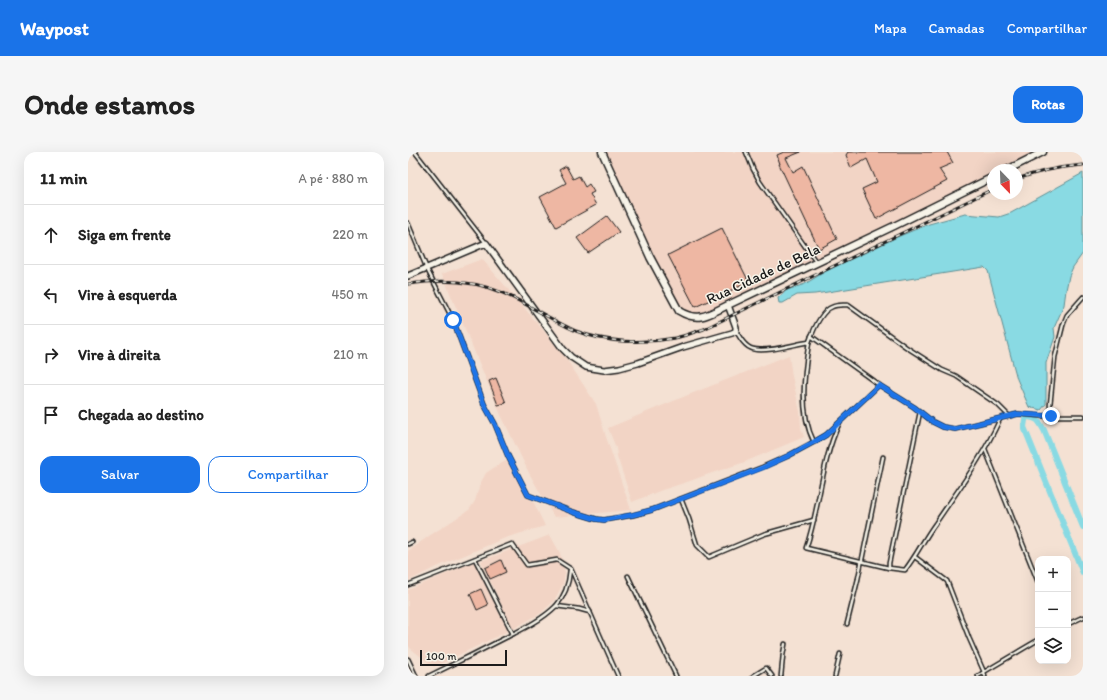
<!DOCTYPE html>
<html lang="pt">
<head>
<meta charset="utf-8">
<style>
	:root { --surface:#fff; --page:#f6f6f6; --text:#222; --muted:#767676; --line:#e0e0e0; --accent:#1a73e8 }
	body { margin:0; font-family:Itim,sans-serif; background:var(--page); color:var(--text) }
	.controls { position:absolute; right:12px; bottom:12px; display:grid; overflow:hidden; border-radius:8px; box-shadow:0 4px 16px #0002 }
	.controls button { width:36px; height:36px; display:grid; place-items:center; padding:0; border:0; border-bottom:1px solid var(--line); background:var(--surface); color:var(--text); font:20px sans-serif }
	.compass { position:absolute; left:579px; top:12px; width:36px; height:36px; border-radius:50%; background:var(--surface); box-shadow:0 4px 16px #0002; rotate:157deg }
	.scale { position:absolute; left:12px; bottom:10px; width:87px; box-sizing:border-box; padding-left:4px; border:2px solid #1c1c1c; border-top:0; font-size:11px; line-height:14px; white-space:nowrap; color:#1c1c1c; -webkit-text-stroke:3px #f7f3e8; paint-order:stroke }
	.stop { position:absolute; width:12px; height:12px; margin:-9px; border:3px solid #1a73e8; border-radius:50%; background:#fff }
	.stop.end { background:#1a73e8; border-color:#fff; box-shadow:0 1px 4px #0008 }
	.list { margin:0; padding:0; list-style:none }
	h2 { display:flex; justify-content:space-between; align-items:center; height:52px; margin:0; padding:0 16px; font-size:17px }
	h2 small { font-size:13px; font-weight:400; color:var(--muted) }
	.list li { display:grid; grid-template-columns:26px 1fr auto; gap:12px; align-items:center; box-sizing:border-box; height:60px; padding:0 16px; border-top:1px solid var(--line) }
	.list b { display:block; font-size:15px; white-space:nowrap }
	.list em { font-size:13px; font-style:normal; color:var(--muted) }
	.actions { display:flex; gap:8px; padding:12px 16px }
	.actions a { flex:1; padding:9px 0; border:1px solid var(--accent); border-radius:12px; text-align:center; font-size:14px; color:var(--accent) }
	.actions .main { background:var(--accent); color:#fff }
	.icon { flex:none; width:22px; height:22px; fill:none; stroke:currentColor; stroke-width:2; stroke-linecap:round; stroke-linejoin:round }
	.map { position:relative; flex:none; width:675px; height:524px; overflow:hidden; border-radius:12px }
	header { display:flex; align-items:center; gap:24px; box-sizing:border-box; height:56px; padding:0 20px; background:var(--accent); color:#fff }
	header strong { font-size:19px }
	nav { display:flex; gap:22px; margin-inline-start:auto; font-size:14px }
	.intro { display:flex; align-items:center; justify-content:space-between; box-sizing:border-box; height:96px; padding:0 24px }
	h1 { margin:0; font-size:28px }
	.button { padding:10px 18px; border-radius:12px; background:var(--accent); color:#fff; font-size:14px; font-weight:700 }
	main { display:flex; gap:24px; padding:0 24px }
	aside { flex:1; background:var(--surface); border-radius:12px; box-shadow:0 4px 16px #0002 }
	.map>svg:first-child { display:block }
</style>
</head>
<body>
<header>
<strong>Waypost</strong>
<nav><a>Mapa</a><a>Camadas</a><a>Compartilhar</a></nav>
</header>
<div class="intro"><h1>Onde estamos</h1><a class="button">Rotas</a></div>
<main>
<aside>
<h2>11 min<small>A pé · 880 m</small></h2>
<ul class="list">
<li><svg class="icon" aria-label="ahead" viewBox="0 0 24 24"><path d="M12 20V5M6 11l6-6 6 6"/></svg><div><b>Siga em frente</b></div><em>220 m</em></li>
<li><svg class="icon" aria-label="left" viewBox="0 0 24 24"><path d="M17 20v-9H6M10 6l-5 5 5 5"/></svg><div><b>Vire à esquerda</b></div><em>450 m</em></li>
<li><svg class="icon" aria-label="right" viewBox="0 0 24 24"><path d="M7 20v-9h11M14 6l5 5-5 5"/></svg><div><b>Vire à direita</b></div><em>210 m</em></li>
<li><svg class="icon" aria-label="arrive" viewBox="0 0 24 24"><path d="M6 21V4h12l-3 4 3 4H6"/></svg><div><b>Chegada ao destino</b></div></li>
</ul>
<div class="actions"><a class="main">Salvar</a><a>Compartilhar</a></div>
</aside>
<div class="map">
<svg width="675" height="524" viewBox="0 0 675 524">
	<rect width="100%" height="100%" fill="#f4e1d3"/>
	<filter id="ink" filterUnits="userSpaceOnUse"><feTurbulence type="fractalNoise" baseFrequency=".025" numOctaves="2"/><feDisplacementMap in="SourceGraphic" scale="8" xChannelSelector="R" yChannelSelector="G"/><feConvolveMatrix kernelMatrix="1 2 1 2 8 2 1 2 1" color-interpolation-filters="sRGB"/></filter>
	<g filter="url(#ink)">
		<g fill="#f2d4c5">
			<polygon points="194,0 635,0 598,18 585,18 585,25 289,165 271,159"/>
			<polygon points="74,107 130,172 159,208 188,252 198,285 223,358 146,365 121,321 93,263 34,122"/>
			<polygon points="381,203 384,224 392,260 393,276 396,285 334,311 298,323 282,329 254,338 224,350 209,304 208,296 200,276 280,243"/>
			<polygon points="104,306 137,374 97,386 24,417 0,429 0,399 21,384 61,358 67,349 72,332 78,321 90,313"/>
			<polygon points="142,383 152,401 157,421 155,432 146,449 133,461 105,477 73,409"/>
			<polygon points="66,410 100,479 26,515 2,496 0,493 0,438"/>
		</g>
		<polygon fill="#89dae3" stroke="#5d8e93" points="675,21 675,101 665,115 661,124 658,138 656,153 646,176 647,185 638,211 638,252 633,258 621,255 609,227 580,119 576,115 407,142 389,143 375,151 371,151 370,146 379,138 397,132 421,117 452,103 489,85 521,72 557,62 591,65 603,61"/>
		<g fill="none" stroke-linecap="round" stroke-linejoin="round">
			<path stroke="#89dae3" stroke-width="6" d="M675,375L636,278C630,268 630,266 618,265L617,268L616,275L675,421"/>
		</g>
		<g fill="#eeb7a3" stroke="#1c1c1c">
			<polygon points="376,0 393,0 378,6 385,20 395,14 429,87 411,97 371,12 372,12 369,3"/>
			<polygon points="440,0 539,0 545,11 531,17 539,29 468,67 454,37 469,30 459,7 443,16 438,3"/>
			<polygon points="158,14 165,27 171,24 177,35 181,32 186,40 182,42 188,53 148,75 132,45 158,31 151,18"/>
			<polygon points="199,64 211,80 180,101 169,86"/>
			<polygon points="314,76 341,130 287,155 260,103"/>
			<polygon points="88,226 98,251 90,253 81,229"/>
			<polygon points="93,408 98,420 82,427 77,416"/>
			<polygon points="73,437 80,453 69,458 62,442"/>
		</g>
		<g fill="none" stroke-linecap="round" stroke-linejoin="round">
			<defs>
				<g id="service">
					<polyline points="7,0 78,91"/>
					<polyline points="338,0 345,17 352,30 408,110"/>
					<polyline points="0,71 19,117 45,168 76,252 87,272 100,304 120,343 165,360 188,367 196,368 225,363 244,358 355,315 380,304 406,290 418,283 471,233 506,255 525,270 535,275 547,277 610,262 634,264 675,264"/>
					<path d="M328,179C332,186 337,195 345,197C358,201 387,192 401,190C405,179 413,159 424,155C429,152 435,153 440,153L498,195L534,218L548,224L590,253L601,264"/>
					<polyline points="403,184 471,233"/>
					<path d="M401,190C396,221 391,261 406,290"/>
					<path d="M512,260L481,411V416L497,418C508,404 516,387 527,372C550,338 575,305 592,267"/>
					<polyline points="643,264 642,253 647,205 655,173 659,163 675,145"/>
					<path d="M431,272C413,310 412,356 398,396L481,416"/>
					<polyline points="577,297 630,430"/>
					<polyline points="273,347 281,367 289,393 301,405 356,382 406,368"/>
					<polyline points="0,392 4,390"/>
					<polyline points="507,405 539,429 561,486 576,520 630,488"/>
					<polyline points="67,407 105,482"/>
					<polyline points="220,424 268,524"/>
					<polyline points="0,433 104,392 119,413 149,408 163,417 210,524"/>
					<polyline points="148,454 171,457 182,460"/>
					<polyline points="439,472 450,427 475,305"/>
					<polyline points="660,472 675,465"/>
					<polyline points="0,507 8,524"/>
					<path d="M21,524C48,511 74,498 101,484C117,476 135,467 148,454C157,444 161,431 162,418"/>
					<polyline points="345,524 358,516 364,524"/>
					<polyline points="373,524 375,503 377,492"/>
					<polyline points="427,524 432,502"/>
					<polyline points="570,524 576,520 577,524"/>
				</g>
				<polyline id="minor" points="0,124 78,91 155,197 163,205 178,215 196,218 211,216 230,211 275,195 324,181 328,179 328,175 320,153"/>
				<g id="tertiary">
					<path d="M194,0L242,105L271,159C291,171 301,162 320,153L486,74L585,25"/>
					<polyline points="599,18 635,0"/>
				</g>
			</defs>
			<use href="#service" stroke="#1c1c1c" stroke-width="5.5"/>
			<use href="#minor" stroke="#1c1c1c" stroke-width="8"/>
			<use href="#tertiary" stroke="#1c1c1c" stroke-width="9"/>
			<use href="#service" stroke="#f7f3e8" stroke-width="2.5"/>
			<use href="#minor" stroke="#f7f3e8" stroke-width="5"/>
			<use href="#tertiary" stroke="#f7f3e8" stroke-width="6"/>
			<defs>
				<g id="rail">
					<path d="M609,27C631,19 652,15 675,13"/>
					<path d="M0,132C32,127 65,128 95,141C120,152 143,168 168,179C198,191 235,192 267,186C277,184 286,180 296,177L585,37"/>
				</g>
			</defs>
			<use href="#rail" stroke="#1c1c1c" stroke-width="3"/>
			<use href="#rail" stroke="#f7f3e8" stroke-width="1.5" stroke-dasharray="4.5" stroke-linecap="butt"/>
		</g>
	</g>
	<g fill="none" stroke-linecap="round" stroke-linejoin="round" filter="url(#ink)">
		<polyline stroke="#1a73e8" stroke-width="5" points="45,168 76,252 87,272 100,304 120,343 165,360 188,367 196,368 224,363 244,358 354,316 380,304 406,290 418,283 471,233 506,255 525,270 535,275 547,277 610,262 643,264"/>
	</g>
	<g text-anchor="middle" stroke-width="3" stroke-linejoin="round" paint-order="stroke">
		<g font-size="15" fill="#1c1c1c" stroke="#f7f3e8">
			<text transform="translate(355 122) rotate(-25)" y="5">Rua Cidade de Bela</text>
		</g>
	</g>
</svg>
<div class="controls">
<button>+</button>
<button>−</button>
<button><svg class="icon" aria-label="layers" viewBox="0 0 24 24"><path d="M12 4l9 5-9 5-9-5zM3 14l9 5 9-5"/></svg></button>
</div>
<svg class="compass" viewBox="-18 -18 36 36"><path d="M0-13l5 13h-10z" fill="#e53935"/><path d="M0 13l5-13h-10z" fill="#767676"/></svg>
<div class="scale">100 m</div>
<div class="stop" style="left:45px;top:168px"></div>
<div class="stop end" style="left:643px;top:264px"></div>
</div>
</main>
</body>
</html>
